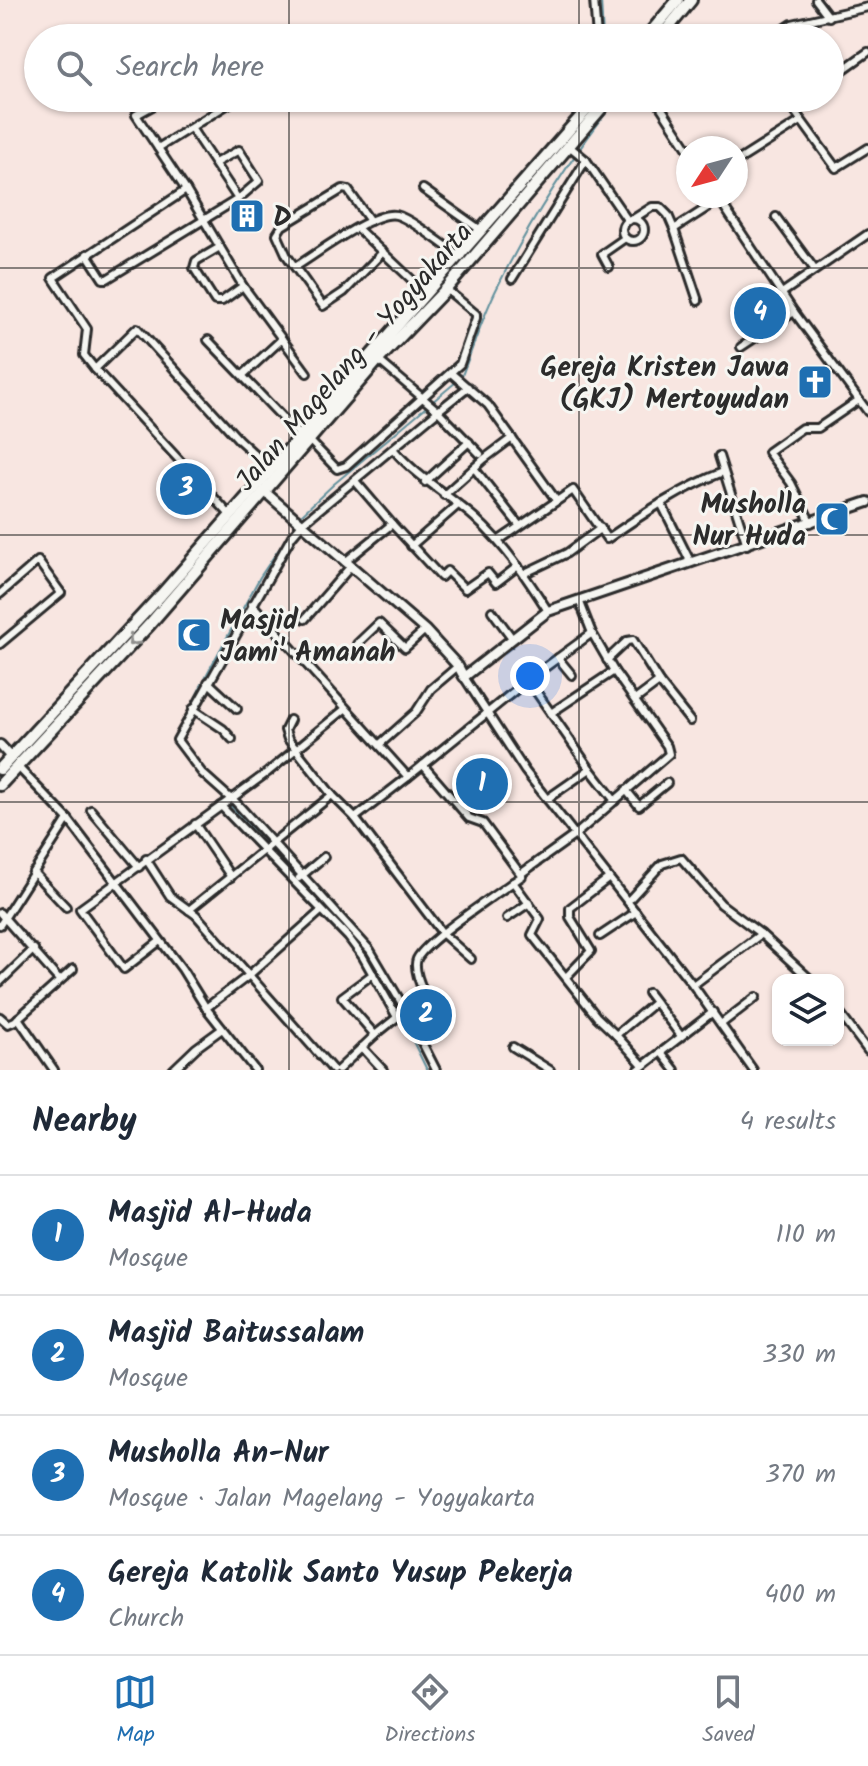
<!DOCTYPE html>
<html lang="en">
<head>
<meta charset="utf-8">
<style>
	:root { --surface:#fff; --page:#f6f6f7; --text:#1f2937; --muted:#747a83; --line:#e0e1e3; --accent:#1f6fb2 }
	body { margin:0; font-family:Kalam,sans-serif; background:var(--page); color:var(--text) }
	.controls { position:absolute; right:24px; bottom:24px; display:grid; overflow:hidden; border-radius:16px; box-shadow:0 2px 6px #0004 }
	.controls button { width:72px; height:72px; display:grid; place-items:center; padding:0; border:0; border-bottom:2px solid var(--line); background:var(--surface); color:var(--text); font:40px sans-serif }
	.compass { position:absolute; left:676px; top:136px; width:72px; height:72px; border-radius:50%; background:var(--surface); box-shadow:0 2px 6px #0004; rotate:234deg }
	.you { position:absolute; left:530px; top:676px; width:28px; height:28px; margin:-20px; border:6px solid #fff; border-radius:50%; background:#1a73e8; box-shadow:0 0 0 12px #1a73e833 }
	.badge { display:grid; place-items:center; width:52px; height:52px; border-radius:50%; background:var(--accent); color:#fff; font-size:26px; font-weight:700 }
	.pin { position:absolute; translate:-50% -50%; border:4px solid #fff; box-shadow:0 2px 8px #0006 }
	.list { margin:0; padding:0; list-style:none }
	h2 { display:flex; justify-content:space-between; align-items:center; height:104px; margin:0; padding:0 32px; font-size:34px }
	h2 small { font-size:26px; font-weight:400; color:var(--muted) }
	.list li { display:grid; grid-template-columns:52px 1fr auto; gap:24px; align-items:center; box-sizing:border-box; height:120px; padding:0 32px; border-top:2px solid var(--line) }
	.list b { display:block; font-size:30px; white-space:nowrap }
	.list p { margin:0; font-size:26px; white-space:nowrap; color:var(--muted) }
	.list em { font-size:26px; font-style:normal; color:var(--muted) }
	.icon { flex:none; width:44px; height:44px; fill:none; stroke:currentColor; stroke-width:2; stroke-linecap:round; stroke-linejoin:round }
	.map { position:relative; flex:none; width:868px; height:1070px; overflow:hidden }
	.search { position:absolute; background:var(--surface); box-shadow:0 2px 6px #0004; left:24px; right:24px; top:24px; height:88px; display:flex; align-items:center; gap:20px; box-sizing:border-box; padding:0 28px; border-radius:44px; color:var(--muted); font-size:30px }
	.sheet { height:584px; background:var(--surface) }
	nav { display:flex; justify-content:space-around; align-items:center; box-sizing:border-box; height:112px; border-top:2px solid var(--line); background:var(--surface); font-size:22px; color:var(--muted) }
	nav a { display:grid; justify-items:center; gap:4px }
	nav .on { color:var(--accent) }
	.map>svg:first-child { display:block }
</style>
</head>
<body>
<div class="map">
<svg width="868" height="1070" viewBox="0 0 868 1070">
	<rect width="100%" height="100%" fill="#f8e6e1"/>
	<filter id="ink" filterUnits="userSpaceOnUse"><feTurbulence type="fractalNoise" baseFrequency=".0125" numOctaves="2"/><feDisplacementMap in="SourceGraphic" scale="16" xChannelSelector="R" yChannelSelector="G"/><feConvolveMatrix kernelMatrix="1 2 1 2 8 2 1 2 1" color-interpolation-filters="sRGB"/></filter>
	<g filter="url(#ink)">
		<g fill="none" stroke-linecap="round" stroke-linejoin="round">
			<g stroke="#64929e" stroke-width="2">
				<polyline points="601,0 603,38"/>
				<path d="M461,378C473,348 483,315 498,286C529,223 574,152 618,98"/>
				<polyline points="300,516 334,484 456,382"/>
				<polyline points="177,735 208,672 260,577 297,522"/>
				<polyline points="177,745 198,772"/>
				<polyline points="211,785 267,844"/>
				<polyline points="271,849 297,876"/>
				<polyline points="301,881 344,925"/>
				<polyline points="348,930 387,987 399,1013"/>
				<polyline points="402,1019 427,1070"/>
			</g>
			<defs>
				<g id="street">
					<polyline points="594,0 597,38"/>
					<polyline points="816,0 829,17"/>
					<polyline points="792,25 801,38"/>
					<polyline points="771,38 792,24 868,7"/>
					<polyline points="830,79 868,52"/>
					<polyline points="167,98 136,115 186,190 243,286 307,373"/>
					<polyline points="655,98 688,149"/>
					<polyline points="785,98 836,168 868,148"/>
					<polyline points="569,146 586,160 628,221"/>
					<polyline points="158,148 238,98"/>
					<polyline points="736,162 801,121"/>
					<polyline points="215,163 239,150 259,181 238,199"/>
					<polyline points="423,189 482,231"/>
					<polyline points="186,190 53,278 87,329 84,355 95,369 137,328 239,440 271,469"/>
					<polyline points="717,196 794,312 868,412"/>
					<polyline points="776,217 815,270"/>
					<polyline points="633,219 652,207 660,207 668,215 674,229"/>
					<circle cx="633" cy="230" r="11"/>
					<polyline points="370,221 348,190 343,189 282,226 277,234 287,256 323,306 344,292 383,252"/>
					<polyline points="358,229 427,294"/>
					<polyline points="220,247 196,261 194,268 215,301 222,301 243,286"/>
					<polyline points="87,254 103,279 107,279 238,199 191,128"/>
					<path d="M295,267C315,255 374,210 396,215C412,219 446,247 461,257"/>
					<polyline points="609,267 602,254 625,238"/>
					<polyline points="512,279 586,160"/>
					<polyline points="782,293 868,234"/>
					<polyline points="698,301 674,229 719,200"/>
					<polyline points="208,340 300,436"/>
					<polyline points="741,347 794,312"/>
					<polyline points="378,360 438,411 468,387"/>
					<polyline points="95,369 230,515"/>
					<polyline points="451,373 488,405 556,500"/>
					<polyline points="243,375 282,339"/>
					<polyline points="310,441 334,466 337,469 346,466 460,364 476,318 476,314 446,289"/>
					<path d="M394,450C418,478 448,494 475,518C505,545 527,578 548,611"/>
					<polyline points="719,456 747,545"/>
					<polyline points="474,468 519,525"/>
					<polyline points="356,482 392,524"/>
					<polyline points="425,482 469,442"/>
					<polyline points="444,495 484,459 512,438"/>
					<polyline points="661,503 691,563"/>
					<polyline points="811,523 791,483 768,452 802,428 818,428 859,400"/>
					<path d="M498,541L573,490L607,539C644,513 682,488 723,472"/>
					<polyline points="411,546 458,505"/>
					<polyline points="345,562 392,524 441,577 447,571 465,589 488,573 496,583 518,566"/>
					<polyline points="525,573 567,553 601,528"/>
					<polyline points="0,594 38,561 61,593 0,644"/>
					<polyline points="252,604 408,777 528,680"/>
					<polyline points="492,611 512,638"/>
					<polyline points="305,619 351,566"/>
					<polyline points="592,633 528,680 551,713 614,671"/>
					<polyline points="357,644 379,623 405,648 425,630"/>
					<polyline points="558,658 572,675"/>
					<polyline points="607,660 627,641 633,640 659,682 690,721"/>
					<polyline points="464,677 525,771 693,985 753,1070"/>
					<polyline points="208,682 237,709"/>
					<polyline points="635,700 659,682"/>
					<polyline points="193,709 223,729 232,739"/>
					<polyline points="290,720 285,730 288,739 332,795 355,818 443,934 471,959"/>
					<polyline points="380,744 416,712 431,689 458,666"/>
					<polyline points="18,767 68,819 182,969 206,1008 255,1070"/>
					<polyline points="590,769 615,801"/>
					<polyline points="626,790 639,806 667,783"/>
					<polyline points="232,798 370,950 405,1009 436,1070"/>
					<polyline points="231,799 202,773 177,740 292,536 303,523 438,411 480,454"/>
					<polyline points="547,799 590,769 551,713"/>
					<polyline points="221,806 348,937 363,957 397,1017"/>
					<polyline points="91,810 139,867"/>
					<polyline points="355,818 408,777"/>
					<polyline points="195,824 231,877"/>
					<polyline points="146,859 170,896 196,915 333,1070"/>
					<polyline points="33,872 66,907"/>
					<polyline points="522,873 575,835 669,754 667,746 614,671 592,633 579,600"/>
					<polyline points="299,878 324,857"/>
					<polyline points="513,882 540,919 532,935 597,1017 616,1035 643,1065"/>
					<polyline points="628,901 662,864 681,858 721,904 761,934 811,980"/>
					<polyline points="189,910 332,795"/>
					<polyline points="0,913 59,980"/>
					<polyline points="507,918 529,903"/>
					<polyline points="0,925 68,819"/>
					<polyline points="600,936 636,912"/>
					<polyline points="160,941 124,969 80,909 268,772 345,709"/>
					<polyline points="373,974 342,997 375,1035"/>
					<polyline points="566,977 591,951 570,917 570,908 609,878"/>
					<polyline points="0,982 34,949"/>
					<polyline points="693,985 761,934"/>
					<polyline points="648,993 681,1036"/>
					<polyline points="206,1008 248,976 321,911"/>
					<polyline points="838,1011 868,1051"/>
					<polyline points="0,1017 8,1024 15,1021 73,969"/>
					<polyline points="18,1018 54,1070"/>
					<polyline points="721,1024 756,997"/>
					<polyline points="616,1035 654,1003"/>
					<polyline points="362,1047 383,1070"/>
					<polyline points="513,1047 550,1070"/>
					<polyline points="661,1052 675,1070"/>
					<polyline points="173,1070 196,1048 222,1029"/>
					<path d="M338,1070L375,1035L425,995C421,987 413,968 417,959C426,940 501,891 522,876L483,823L469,818L423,765"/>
					<polyline points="638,1070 713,1012"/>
				</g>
				<g id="secondary">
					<polyline points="265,492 425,630 458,666 464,677 548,611 868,502"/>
					<polyline points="0,745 11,757"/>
				</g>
				<g id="highway">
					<polyline points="646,38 678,0"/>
					<polyline points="660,38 691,0"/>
					<polyline points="0,769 161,595 597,98"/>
					<polyline points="0,785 149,625 378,360 446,289 610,98"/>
				</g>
			</defs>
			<use href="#street" stroke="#2b2b2b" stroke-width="12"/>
			<use href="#secondary" stroke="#2b2b2b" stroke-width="14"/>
			<use href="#highway" stroke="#2b2b2b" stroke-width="16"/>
			<use href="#street" stroke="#f6f6f2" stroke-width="6"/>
			<use href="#secondary" stroke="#f6f6f2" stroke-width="8"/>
			<use href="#highway" stroke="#f6f6f2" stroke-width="10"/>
		</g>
		<defs><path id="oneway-chevron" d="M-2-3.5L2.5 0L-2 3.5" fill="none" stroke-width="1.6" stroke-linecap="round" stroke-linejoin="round" transform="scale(2)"/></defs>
		<use stroke="#90908e" href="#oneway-chevron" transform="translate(133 641) rotate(134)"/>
	</g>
	<path fill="none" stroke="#2b2b2b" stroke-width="2" stroke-opacity="0.55" d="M289,0V38M579,0V38M289,98V1070M579,98V1070M0,268H868M0,535H868M0,802H868"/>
	<defs>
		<symbol id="building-square" viewBox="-11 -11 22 22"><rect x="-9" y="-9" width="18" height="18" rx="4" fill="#1f6fb2" stroke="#f6f6f2"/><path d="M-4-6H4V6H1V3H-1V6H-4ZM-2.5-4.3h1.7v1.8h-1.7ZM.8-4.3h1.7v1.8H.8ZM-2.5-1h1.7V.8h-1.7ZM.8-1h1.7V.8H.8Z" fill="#fff"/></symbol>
		<symbol id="church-square" viewBox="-11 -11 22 22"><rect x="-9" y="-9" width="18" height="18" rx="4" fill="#1f6fb2" stroke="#f6f6f2"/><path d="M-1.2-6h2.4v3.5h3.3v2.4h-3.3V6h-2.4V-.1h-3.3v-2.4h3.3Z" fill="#fff"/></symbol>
		<symbol id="mosque-square" viewBox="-11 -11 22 22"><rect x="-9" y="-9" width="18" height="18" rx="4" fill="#1f6fb2" stroke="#f6f6f2"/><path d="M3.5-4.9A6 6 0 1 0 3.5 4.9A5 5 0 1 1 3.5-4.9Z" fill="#fff"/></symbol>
	</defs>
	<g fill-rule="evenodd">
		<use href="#building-square" x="227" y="196" width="40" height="40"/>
		<use href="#church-square" x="795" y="362" width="40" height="40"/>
		<use href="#mosque-square" x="812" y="499" width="40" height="40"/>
		<use href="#mosque-square" x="174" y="615" width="40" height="40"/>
	</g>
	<g text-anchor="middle" stroke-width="6" stroke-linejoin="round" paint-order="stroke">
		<g font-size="28" font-weight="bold" fill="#2b2b2b" stroke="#f6f6f2" text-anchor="start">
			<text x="273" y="226">D</text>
			<text x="789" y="376" text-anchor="end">Gereja Kristen Jawa<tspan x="789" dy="32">(GKJ) Mertoyudan</tspan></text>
			<text x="806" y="513" text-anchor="end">Musholla<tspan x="806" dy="32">Nur Huda</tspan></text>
			<text x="220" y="629">Masjid<tspan x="220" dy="32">Jami' Amanah</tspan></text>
		</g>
		<g font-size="28" fill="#2b2b2b" stroke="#f6f6f2">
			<text transform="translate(353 356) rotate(-49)" y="10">Jalan Magelang - Yogyakarta</text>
		</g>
	</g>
</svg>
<div class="controls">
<button><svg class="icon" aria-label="layers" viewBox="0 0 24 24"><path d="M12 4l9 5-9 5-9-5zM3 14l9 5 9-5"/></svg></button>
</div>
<svg class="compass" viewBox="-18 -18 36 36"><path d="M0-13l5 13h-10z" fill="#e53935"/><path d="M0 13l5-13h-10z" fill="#747a83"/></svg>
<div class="you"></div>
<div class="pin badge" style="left:482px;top:784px">1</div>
<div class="pin badge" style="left:426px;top:1015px">2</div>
<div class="pin badge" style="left:186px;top:489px">3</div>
<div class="pin badge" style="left:760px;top:313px">4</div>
<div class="search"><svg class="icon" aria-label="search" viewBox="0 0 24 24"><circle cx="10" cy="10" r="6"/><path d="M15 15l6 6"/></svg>Search here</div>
</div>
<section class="sheet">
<h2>Nearby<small>4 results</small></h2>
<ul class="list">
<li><span class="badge">1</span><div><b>Masjid Al-Huda</b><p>Mosque</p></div><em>110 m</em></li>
<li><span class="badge">2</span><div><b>Masjid Baitussalam</b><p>Mosque</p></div><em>330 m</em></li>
<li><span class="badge">3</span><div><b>Musholla An-Nur</b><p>Mosque · Jalan Magelang - Yogyakarta</p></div><em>370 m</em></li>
<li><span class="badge">4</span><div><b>Gereja Katolik Santo Yusup Pekerja</b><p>Church</p></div><em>400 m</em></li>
</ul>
</section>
<nav>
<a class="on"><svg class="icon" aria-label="map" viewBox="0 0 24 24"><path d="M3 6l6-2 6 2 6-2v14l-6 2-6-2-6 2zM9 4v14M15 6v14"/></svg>Map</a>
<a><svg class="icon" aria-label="directions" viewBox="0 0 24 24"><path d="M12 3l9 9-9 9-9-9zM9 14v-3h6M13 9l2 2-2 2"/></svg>Directions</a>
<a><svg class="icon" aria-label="saved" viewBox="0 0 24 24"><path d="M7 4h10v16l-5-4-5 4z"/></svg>Saved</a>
</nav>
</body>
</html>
